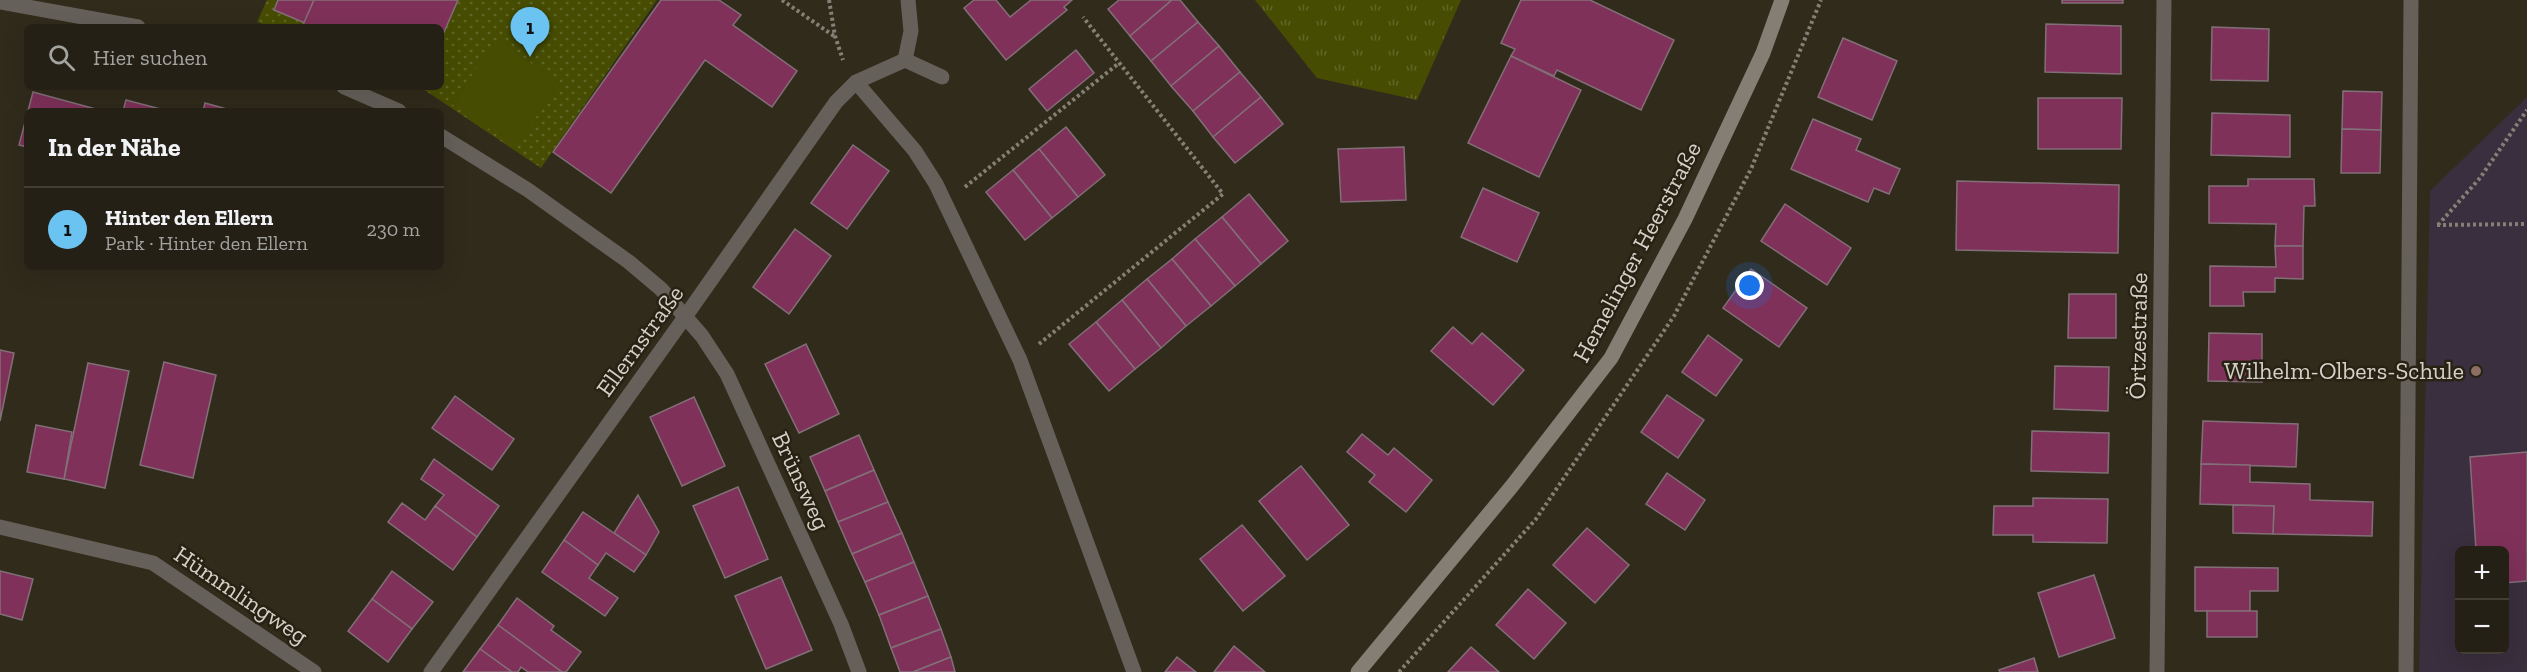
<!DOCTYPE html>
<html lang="de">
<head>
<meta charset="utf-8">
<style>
	:root { --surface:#252015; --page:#312d22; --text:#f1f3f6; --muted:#a3a3a0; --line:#423e34; --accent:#6bc3f2 }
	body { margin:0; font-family:"Zilla Slab",serif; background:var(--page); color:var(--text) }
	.controls { position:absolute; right:18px; bottom:18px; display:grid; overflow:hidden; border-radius:9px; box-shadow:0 6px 24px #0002 }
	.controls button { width:54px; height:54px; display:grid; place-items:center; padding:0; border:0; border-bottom:2px solid var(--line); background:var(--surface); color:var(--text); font:30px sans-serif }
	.you { position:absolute; left:1750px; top:286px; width:21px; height:21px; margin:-15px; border:4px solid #fff; border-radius:50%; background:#1a73e8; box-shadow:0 0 0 9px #1a73e833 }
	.badge { display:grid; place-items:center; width:39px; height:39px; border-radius:50%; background:var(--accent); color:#111; font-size:20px; font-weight:700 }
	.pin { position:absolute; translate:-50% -50px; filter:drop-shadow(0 2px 3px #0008) }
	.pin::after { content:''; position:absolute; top:32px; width:21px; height:18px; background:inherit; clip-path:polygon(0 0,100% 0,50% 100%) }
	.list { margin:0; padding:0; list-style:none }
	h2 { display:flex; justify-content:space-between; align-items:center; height:78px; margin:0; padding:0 24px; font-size:26px }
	h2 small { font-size:20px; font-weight:400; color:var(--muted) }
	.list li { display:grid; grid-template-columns:39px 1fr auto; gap:18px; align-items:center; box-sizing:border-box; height:84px; padding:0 24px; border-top:2px solid var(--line) }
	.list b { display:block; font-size:22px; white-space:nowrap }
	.list p { margin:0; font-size:20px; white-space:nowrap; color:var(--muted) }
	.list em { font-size:20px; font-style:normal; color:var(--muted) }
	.icon { flex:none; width:33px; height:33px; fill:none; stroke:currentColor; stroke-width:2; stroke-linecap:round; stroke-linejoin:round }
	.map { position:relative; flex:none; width:2527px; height:672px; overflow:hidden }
	.search { position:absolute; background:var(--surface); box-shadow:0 6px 24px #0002; left:24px; top:24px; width:420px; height:66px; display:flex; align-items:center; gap:15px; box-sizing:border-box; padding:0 21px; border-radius:9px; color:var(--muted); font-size:22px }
	.panel { position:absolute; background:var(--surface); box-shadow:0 6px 24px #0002; left:24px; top:108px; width:420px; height:162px; border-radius:9px }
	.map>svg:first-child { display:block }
</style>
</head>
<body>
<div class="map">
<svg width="2527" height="672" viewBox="0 0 2527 672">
	<defs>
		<pattern id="grass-tufts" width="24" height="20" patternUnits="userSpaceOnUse" patternTransform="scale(1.5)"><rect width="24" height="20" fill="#464d02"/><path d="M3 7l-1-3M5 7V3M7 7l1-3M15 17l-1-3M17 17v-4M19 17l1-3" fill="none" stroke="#606625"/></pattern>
		<pattern id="park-dots" width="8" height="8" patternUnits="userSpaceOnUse" patternTransform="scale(1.5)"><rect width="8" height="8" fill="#464d02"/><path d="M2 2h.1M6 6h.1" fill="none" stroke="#606625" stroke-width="1.8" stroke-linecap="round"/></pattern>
	</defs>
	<rect width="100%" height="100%" fill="#312b1c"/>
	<path fill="#392f3e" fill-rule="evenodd" d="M2527,97V672H2419L2430,191ZM2460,550H2504V650H2460Z"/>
	<polygon fill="url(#grass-tufts)" points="1255,0 1461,0 1417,100 1317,78"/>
	<polygon fill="url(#park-dots)" points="267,0 657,0 541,168 420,87 441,87 441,27 271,27 257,22"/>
	<polygon fill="#464d02" points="496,40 560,82 516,147 452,104"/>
	<g fill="#7f315a" stroke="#826f77" stroke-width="1.5">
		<polygon points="278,0 314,0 305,23 274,10"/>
		<polygon points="314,0 458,0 441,39 441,27 302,27"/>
		<polygon points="661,0 719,0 741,15 733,25 797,71 772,107 705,60 611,193 553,152"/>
		<polygon points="974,0 996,0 1010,17 1031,0 1072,0 1064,7 1067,10 1006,60 964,8"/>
		<polygon points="1119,0 1172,0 1130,36 1108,9"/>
		<polygon points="1172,0 1180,0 1198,22 1151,61 1130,36"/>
		<polygon points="1521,0 1590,0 1674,40 1641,110 1557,70 1554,76 1511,56 1515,49 1501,43"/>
		<rect x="2062" y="0" width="61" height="3"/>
		<polygon points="1198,22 1219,46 1171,86 1151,61"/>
		<polygon points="2046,24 2121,26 2121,74 2045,72"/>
		<polygon points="2212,27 2269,29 2268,81 2211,80"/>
		<polygon points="1843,38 1897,61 1872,120 1818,97"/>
		<polygon points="1219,46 1240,72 1193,111 1171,86"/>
		<polygon points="1076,50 1094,73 1047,111 1029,89"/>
		<polygon points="1511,56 1581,90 1539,177 1468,143"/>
		<polygon points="1240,72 1261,97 1213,137 1193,111"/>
		<polygon points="2343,91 2382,92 2381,130 2342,129"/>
		<polygon points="33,92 103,111 28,111"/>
		<polygon points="1261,97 1283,124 1235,163 1213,137"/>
		<polygon points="2038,98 2122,98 2121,149 2038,149"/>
		<polygon points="126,100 168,111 123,111"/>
		<polygon points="205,103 234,111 203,111"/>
		<polygon points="2212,113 2290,115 2290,157 2211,155"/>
		<polygon points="27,115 27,147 19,145"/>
		<polygon points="1813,119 1861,139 1856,150 1900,169 1889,194 1874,188 1868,202 1791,169"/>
		<polygon points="1066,127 1105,175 1078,197 1039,149"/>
		<polygon points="2342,129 2381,130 2380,173 2341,173"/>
		<polygon points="853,145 889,171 847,229 811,203"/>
		<polygon points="1404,147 1406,200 1341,202 1338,149"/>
		<polygon points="1039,149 1078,197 1052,218 1013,170"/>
		<polygon points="1013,170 1052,218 1025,240 986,192"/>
		<polygon points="2248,179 2314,179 2315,206 2304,206 2303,246 2275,246 2276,224 2209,223 2209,186 2248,186"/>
		<polygon points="1957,181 2119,185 2118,253 1956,250"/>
		<polygon points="1483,188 1539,213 1517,262 1461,237"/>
		<polygon points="1249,194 1288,241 1261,264 1222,217"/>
		<polygon points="1785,204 1851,248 1827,285 1761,241"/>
		<polygon points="1222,217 1261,264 1235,286 1195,239"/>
		<polygon points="795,229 831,256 789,314 753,287"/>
		<polygon points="1195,239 1235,286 1211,306 1172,259"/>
		<polygon points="2275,246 2303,246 2303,279 2275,278 2275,292 2243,292 2244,306 2210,306 2210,266 2276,267"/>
		<polygon points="1172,259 1211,306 1186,326 1147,279"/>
		<polygon points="1751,269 1807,308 1779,347 1723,308"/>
		<polygon points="1147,279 1186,326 1161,348 1122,300"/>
		<polygon points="2069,294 2116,294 2116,338 2068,338"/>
		<polygon points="1122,300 1161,348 1135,369 1096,322"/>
		<polygon points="1096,322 1135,369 1109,391 1069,344"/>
		<polygon points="1453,327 1472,344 1482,333 1524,370 1493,405 1431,351"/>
		<polygon points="2209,333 2262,334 2262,382 2208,381"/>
		<polygon points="1708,335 1742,360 1716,396 1682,372"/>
		<polygon points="806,344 839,414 799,433 765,364"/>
		<polygon points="0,350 14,353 0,421"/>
		<polygon points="164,362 216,375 193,478 140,465"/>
		<polygon points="88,363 129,371 105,488 64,479"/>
		<polygon points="2055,366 2109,367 2108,411 2054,409"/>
		<polygon points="1667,395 1704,420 1678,458 1641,432"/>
		<polygon points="455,396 514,439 492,470 432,428"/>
		<polygon points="694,397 725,466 682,486 650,417"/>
		<polygon points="2203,421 2298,424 2296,467 2201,464"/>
		<polygon points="36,425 72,432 64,479 27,472"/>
		<polygon points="2032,431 2109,433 2108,473 2031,471"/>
		<polygon points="1362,434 1388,455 1394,448 1432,480 1406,512 1369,482 1375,475 1347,452"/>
		<polygon points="859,435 874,470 825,491 810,457"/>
		<polygon points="2527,452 2527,581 2504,583 2504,550 2476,550 2470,457"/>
		<polygon points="434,459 499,506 477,537 435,506 444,495 421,479"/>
		<polygon points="2201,464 2250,465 2250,482 2310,484 2310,500 2373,502 2372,536 2273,534 2274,506 2200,504"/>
		<polygon points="1301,466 1349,525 1307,560 1259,501"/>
		<polygon points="874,470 888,502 838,522 825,491"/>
		<polygon points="1667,473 1705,500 1685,530 1646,504"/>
		<polygon points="738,487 768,559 725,578 693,506"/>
		<polygon points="638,495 659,532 646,555 614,533"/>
		<polygon points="2033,498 2108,499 2107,543 2033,542 2033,535 1993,535 1994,506 2033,506"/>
		<polygon points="888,502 902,533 852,554 838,522"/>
		<polygon points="402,503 425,520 435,506 477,537 453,570 388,522"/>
		<polygon points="2233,505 2274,506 2273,534 2233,533"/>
		<polygon points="583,512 646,555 634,572 606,553 598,565 564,540"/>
		<polygon points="1242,525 1285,576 1243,611 1200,559"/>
		<polygon points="1587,528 1629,565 1595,603 1553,565"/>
		<polygon points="902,533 914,562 865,582 852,554"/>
		<polygon points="564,540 598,565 589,578 618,598 605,616 542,572"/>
		<polygon points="914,562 928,596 879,615 865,582"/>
		<polygon points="2195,567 2278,568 2278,591 2250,591 2250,611 2195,611"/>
		<polygon points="0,571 33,579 22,620 0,614"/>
		<polygon points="392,571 433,602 412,629 372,599"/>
		<polygon points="2094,575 2115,638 2059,657 2038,593"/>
		<polygon points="781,577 812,650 766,669 735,596"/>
		<polygon points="1528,589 1566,623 1534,659 1496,625"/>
		<polygon points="928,596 941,629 891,648 879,615"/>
		<polygon points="517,598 554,626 551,630 581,652 566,672 562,672 498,625"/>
		<polygon points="372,599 412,629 388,662 348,631"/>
		<rect x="2207" y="611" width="50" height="26"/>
		<polygon points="498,625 562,672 528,672 521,667 518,672 512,672 480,649"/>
		<polygon points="941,629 951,657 913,672 900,672 891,648"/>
		<polygon points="1234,646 1265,672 1214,672"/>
		<polygon points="1471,647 1499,672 1448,672"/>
		<polygon points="480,649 512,672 463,672"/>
		<polygon points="951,657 955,672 913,672"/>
		<polygon points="1177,657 1196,672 1165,672"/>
		<polygon points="2034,658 2038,672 2000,672 1999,670"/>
	</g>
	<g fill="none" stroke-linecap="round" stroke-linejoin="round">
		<g stroke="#858075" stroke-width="4" stroke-dasharray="3 3" stroke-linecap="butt">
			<polyline points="782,0 834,36"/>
			<polyline points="829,0 835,36 843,60"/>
			<polyline points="965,187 1119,63"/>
			<polyline points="2437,225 2527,224"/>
			<polyline points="2438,225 2480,178 2527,110"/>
			<polyline points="1039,344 1223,194 1083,17"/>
			<polyline points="1399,672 1536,519 1674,316 1751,169 1821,0"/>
		</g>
		<g stroke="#65615a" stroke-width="15">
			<polyline points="856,82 915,151 936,184 1020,360 1134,672"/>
			<polyline points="2406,672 2411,0"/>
		</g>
		<g stroke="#65615a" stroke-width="15">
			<polyline points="0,2 138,27"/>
			<polyline points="905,60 942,77"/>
			<polyline points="344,87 399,111"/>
			<polyline points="441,136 528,190 629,262 661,289 702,336 727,374 841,624 859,672"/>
			<polyline points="0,527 153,563 314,672"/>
			<polyline points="431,672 685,317 836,102 856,82 905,60 911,31 908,0"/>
			<polyline points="2157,672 2164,0"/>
		</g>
		<polyline stroke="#857e74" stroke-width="15" points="1358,672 1512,486 1611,358 1685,219 1763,53 1782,0"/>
	</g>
	<circle fill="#8d6e63" stroke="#272213" stroke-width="2" cx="2476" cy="371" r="6"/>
	<g text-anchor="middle" stroke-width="5" stroke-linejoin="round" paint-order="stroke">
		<g font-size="24" fill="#d5d1c8" stroke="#272213">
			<text transform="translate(1637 252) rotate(-62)" y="8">Hemelinger Heerstraße</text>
			<text transform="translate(2138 336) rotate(-89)" y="8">Örtzestraße</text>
			<text transform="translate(640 341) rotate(-54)" y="8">Ellernstraße</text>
			<text transform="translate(801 481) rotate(65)" y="8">Brünsweg</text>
			<text transform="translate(241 595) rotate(34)" y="8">Hümmlingweg</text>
		</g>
		<g font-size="24" fill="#d5d1c8" stroke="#272213" text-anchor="end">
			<text x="2464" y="379">Wilhelm-Olbers-Schule</text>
		</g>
	</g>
</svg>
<div class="controls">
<button>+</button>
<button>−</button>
</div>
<div class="you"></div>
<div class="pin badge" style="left:530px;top:57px">1</div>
<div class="search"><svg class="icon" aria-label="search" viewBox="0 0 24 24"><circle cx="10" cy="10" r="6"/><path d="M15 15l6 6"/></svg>Hier suchen</div>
<section class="panel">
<h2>In der Nähe<small></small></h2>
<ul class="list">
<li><span class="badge">1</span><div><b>Hinter den Ellern</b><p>Park · Hinter den Ellern</p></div><em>230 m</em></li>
</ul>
</section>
</div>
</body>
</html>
